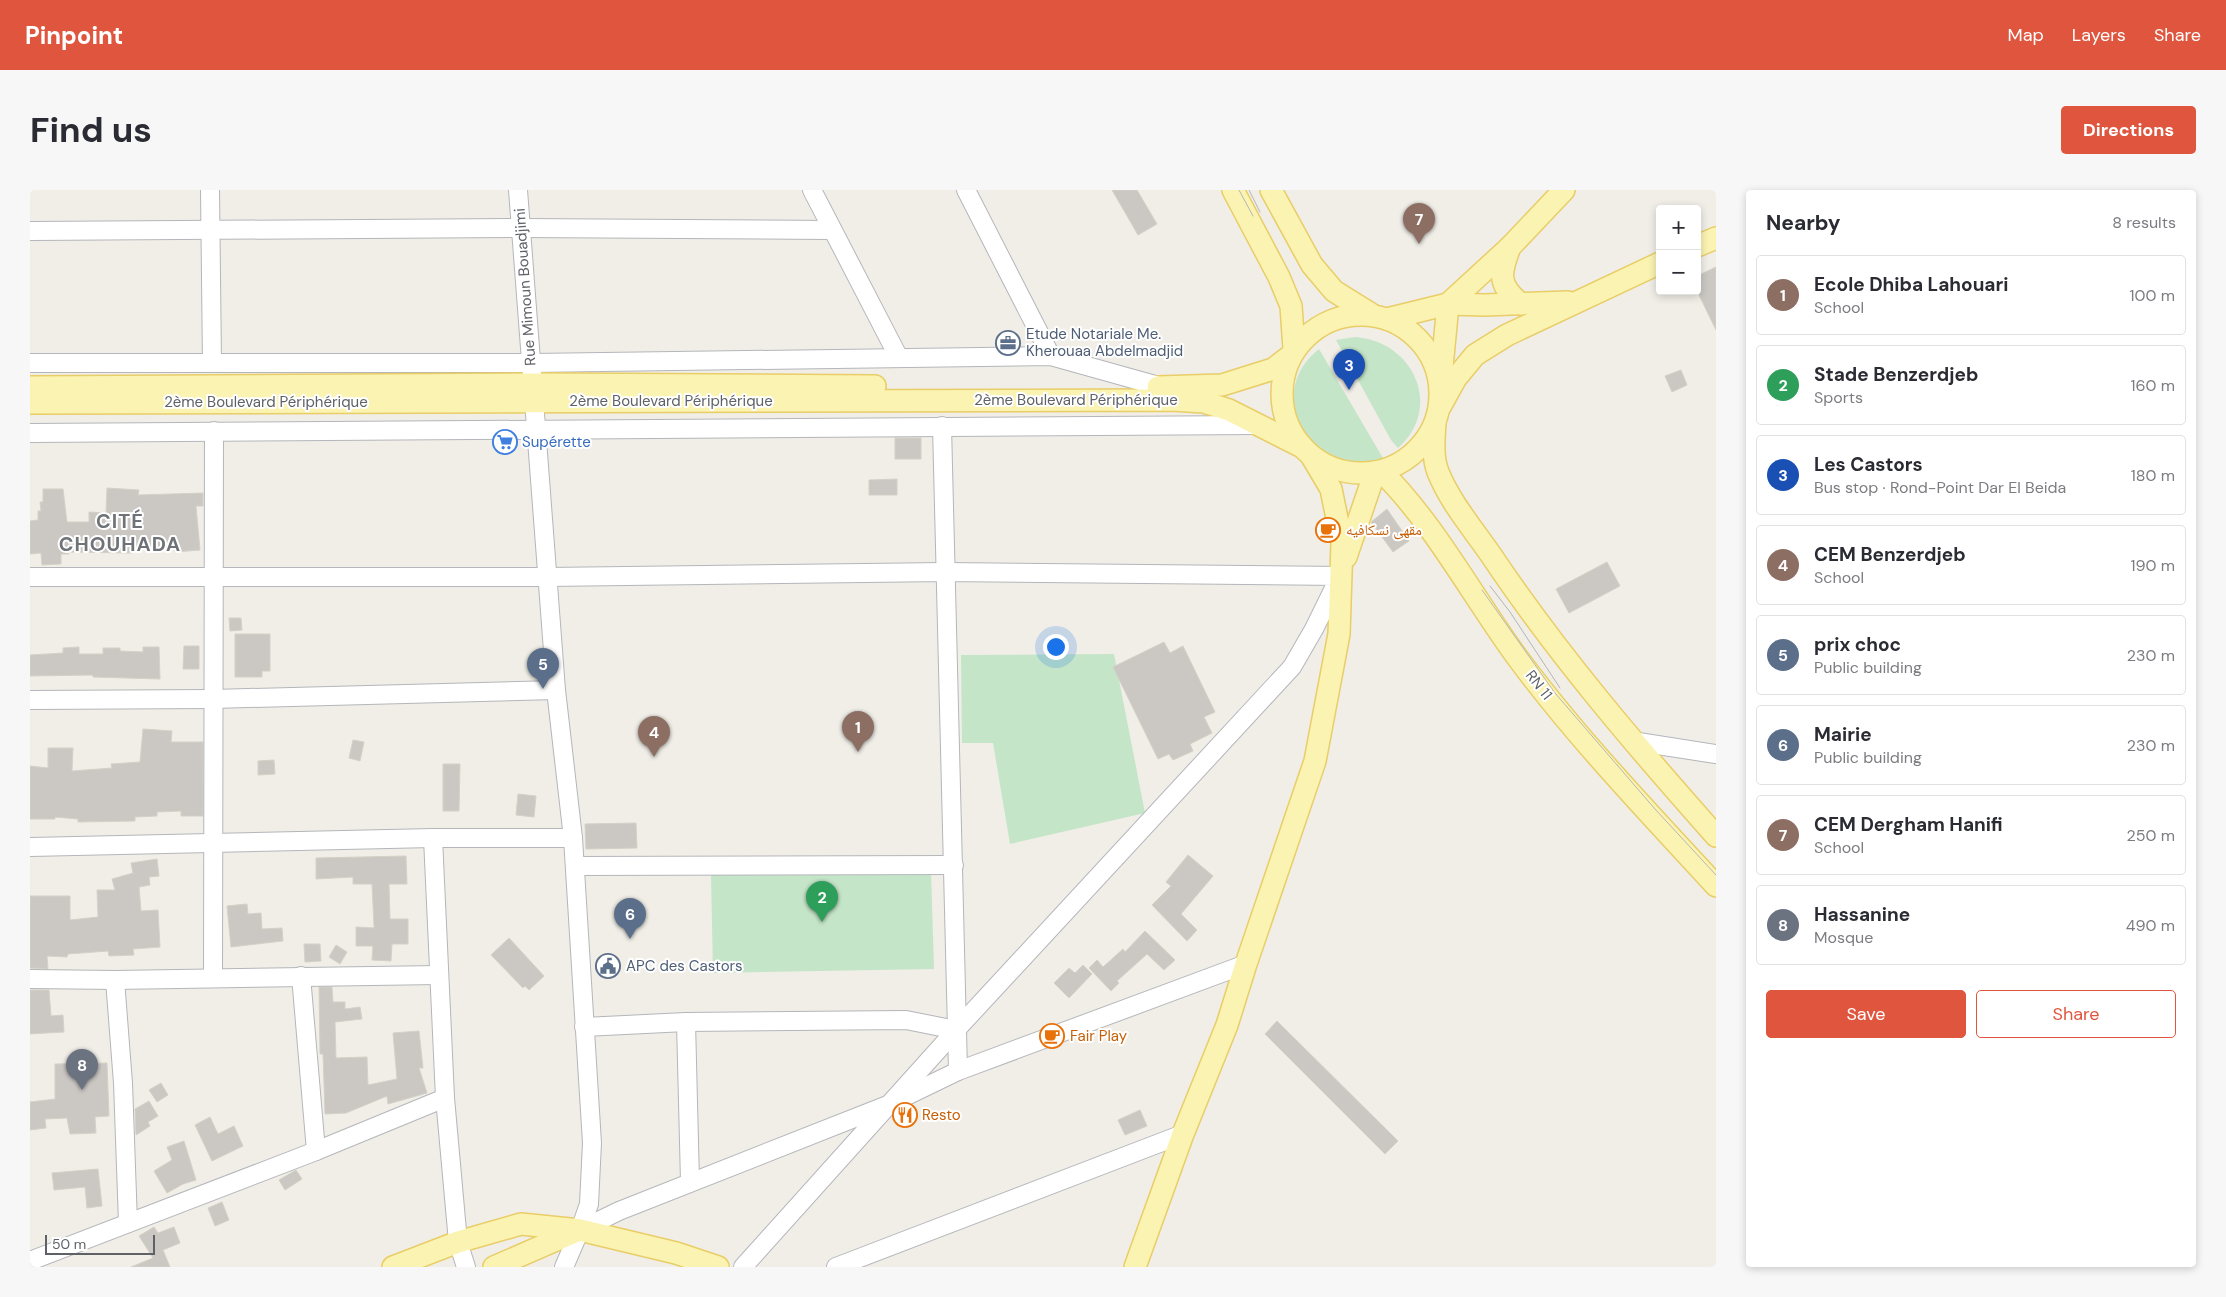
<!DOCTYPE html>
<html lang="en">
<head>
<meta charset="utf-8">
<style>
	:root { --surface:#fff; --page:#f7f7f7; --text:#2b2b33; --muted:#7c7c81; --line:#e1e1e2; --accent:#df553e }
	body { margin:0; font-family:"DM Sans","Noto Naskh Arabic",sans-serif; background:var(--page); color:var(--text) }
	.controls { position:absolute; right:15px; top:15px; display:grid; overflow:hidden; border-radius:5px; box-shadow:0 2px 8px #0003 }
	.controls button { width:45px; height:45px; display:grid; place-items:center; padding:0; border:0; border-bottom:1px solid var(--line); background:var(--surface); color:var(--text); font:25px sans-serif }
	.scale { position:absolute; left:15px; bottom:12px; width:110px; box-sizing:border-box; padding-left:5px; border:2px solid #5e6166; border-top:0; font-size:14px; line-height:18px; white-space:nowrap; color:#5e6166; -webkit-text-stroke:4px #fff; paint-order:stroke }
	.you { position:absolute; left:1025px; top:456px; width:18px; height:18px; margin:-12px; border:4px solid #fff; border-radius:50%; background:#1a73e8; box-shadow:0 0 0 8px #1a73e833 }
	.badge { display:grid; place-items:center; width:32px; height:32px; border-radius:50%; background:var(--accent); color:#fff; font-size:16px; font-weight:700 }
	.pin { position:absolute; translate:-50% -41px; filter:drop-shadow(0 1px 2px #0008) }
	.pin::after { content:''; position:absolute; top:26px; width:18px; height:15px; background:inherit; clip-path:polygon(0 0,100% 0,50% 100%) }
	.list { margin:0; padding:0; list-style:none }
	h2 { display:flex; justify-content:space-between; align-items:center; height:65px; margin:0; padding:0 20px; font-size:21px }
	h2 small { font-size:16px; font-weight:400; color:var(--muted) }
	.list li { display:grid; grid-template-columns:32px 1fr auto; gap:15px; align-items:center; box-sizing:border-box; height:80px; margin:0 10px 10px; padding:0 10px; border:1px solid var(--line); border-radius:5px }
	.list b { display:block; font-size:19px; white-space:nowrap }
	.list p { margin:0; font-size:16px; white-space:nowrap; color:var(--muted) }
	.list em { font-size:16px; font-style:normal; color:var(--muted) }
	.actions { display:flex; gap:10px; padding:15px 20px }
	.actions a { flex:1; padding:11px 0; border:1px solid var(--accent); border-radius:5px; text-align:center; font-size:18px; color:var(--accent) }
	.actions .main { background:var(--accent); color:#fff }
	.map { position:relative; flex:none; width:1686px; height:1077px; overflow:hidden; border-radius:5px }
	header { display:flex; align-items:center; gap:30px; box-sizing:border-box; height:70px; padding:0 25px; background:var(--accent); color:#fff }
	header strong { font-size:24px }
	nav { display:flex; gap:28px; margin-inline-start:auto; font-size:18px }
	.intro { display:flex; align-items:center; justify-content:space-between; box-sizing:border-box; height:120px; padding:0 30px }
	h1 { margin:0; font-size:35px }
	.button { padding:12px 22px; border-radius:5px; background:var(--accent); color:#fff; font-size:18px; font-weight:700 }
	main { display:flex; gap:30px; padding:0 30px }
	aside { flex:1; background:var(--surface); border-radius:5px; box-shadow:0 2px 8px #0003 }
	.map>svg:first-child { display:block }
</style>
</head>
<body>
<header>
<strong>Pinpoint</strong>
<nav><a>Map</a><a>Layers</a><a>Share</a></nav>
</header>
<div class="intro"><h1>Find us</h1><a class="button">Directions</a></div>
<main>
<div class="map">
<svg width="1686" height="1077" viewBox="0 0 1686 1077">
	<rect width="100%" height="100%" fill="#f0eee7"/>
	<g fill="#c5e5c8">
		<path d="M1325,147C1383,151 1414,217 1368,258L1361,250L1306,150Z"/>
		<path d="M1289,159L1347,258L1353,268C1285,300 1229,206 1289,159Z"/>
		<polygon points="1084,464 1115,623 980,654 963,553 932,553 931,465"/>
		<polygon points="901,683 904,779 683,783 681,685"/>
	</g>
	<g fill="#cbc8c4" stroke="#d4d1c6">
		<polygon points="1082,0 1107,0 1127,34 1108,45"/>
		<polygon points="1686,77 1686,140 1667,101 1667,86"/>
		<polygon points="1651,180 1657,195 1642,202 1635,186"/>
		<rect x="865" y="248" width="26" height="21"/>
		<polygon points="867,289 867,305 839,305 839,290"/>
		<polygon points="77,298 109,300 108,305 173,303 173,316 166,316 170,360 145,362 144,357 102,358 102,363 38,362 39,364 31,364 31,374 12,375 11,363 0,364 0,331 8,330 8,321 11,321 10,312 13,312 13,299 33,299 37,332 59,332 59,322 76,323"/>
		<polygon points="1357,319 1379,351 1363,362 1341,332"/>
		<polygon points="1577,372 1590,396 1539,423 1526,399"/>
		<polygon points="199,428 211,428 212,440 200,441"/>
		<polygon points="205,444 240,444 240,481 232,481 232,487 205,487"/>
		<polygon points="1134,452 1140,463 1153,456 1185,522 1174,527 1182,543 1160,554 1163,561 1143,570 1139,564 1128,569 1083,477"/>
		<polygon points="154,456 169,456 169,479 153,479"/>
		<polygon points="49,457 49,464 73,464 73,458 90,458 90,461 113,462 113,457 129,457 130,489 63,487 63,485 0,486 0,465 33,463 33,458"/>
		<polygon points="113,539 142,541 141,552 173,552 173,626 151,626 151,621 127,622 127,626 105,627 105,631 48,632 48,629 25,627 25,629 0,629 0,576 18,578 18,558 43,558 42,581 82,578 81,574 110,572"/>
		<polygon points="323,550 334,552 330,571 319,568"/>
		<polygon points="244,570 245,584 228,585 228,571"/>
		<polygon points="413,574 430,574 429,621 413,621"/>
		<polygon points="488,604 506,606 504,627 486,625"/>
		<polygon points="606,633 607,658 556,659 555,634"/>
		<polygon points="1158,665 1183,686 1151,724 1167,740 1157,751 1122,715 1141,696 1136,692"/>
		<polygon points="376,666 377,694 359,694 360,729 378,729 378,754 362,754 361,771 342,770 343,756 326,756 326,737 344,738 344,736 342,694 323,694 323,687 286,689 286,668"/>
		<polygon points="127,669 129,686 119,687 120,695 109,697 111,721 128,720 130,757 103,759 104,765 79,766 78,761 38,764 37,767 17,766 18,779 0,778 0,706 40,706 40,730 68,727 67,700 85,700 82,689 103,683 101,673"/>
		<polygon points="217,714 218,724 231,723 232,739 252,738 253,751 201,757 197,716"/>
		<polygon points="1115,741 1145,770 1134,780 1117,764 1087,791 1089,793 1081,801 1059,778 1067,770 1073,777 1093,759 1095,762"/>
		<polygon points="479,748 514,786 499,800 495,796 493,798 461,765"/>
		<polygon points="274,754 290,754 291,771 275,772"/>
		<polygon points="306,755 317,762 310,774 299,767"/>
		<polygon points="1053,775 1062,784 1039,808 1024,793 1039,778 1045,783"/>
		<polygon points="289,797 302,797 303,812 315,812 315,819 330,817 332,829 305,832 306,868 337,867 338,895 367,889 363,843 389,841 393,878 389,878 397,903 358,914 357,906 316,923 295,924 293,864 290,864"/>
		<polygon points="0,800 19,800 21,826 33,825 34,842 0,844"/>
		<polygon points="1247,831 1368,951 1355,964 1235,844"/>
		<polygon points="77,873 79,926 65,927 66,943 40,944 37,928 15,929 16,938 0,940 0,912 25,909 25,874"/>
		<polygon points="131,893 138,905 127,912 119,900"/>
		<polygon points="119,911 128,926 118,932 120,936 106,945 105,919"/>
		<polygon points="1110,920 1117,936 1095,945 1088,930"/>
		<polygon points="180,927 188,944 204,936 213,956 182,971 165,935"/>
		<polygon points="154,951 166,990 153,994 137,1003 124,981 142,970 137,957"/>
		<polygon points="68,979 72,1016 57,1018 55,997 24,1000 22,983"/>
		<polygon points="266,980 272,989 255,1000 249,990"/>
		<polygon points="192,1012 199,1030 185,1036 178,1018"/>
		<polygon points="124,1037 128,1043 144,1037 150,1053 133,1060 140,1077 101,1077 123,1068 109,1046"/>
	</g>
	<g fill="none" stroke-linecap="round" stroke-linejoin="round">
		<defs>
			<g id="minor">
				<polyline points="180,0 182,173"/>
				<polyline points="488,0 526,500 543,648 562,953 559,1014 550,1040"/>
				<polyline points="782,0 869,168"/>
				<polyline points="936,0 1021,166"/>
				<polyline points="0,41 491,38 802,40"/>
				<polyline points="0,173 501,173 1021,166 1132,197"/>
				<polyline points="912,236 928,881"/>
				<polyline points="0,243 1228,235"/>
				<polyline points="0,387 517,387 915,382 1310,386 1284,439 1262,477 926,840 713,1077"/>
				<polyline points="0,510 183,509 526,500"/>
				<polyline points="1602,551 1686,564"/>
				<polyline points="403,648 415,908 428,1052 436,1077"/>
				<polyline points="0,657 403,648 543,648"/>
				<polyline points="545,676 924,675"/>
				<polyline points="271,786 286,961"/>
				<polyline points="183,787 184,241"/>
				<polyline points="0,789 85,790 409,785"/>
				<polyline points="85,790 93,893 98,1033"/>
				<polyline points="656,832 660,992"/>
				<polyline points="554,837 656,832 876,830 926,840"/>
				<polyline points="0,1071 286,961 415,908"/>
				<polyline points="534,1077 550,1040 589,1021 860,914 928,881 1216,774"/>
				<polyline points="806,1077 1153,944"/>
			</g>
			<g id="major">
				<polyline points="1203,0 1249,87 1261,116 1264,159"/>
				<polyline points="1241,0 1282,75 1304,101 1341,124"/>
				<polyline points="1667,56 1686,48"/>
				<path d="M1480,57C1470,83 1467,95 1491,114"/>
				<circle cx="1331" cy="204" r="79"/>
				<polyline points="1357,129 1418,114 1455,115 1538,112"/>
				<polyline points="1411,188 1418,114 1480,57 1534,0"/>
				<polyline points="0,197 502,194 845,196"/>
				<polyline points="1128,197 1192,195 1243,179 1260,166"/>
				<polyline points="0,213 1143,210 1174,212 1199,220 1272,257"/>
				<polyline points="1410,217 1426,188 1445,165 1477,145 1630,73"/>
				<path d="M1405,233C1404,249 1402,266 1408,282C1420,312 1443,339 1461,365C1528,465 1606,556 1686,646"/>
				<path d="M1351,281C1404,333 1443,407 1487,467C1547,548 1618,622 1686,696"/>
				<polyline points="1316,367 1345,282"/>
				<polyline points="363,1077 428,1052 491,1034 550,1040 646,1063 688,1077"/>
				<polyline points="464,1077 549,1040"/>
				<polyline points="1105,1077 1153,944 1197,835 1216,774 1285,571 1309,444 1312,353 1301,299 1282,267"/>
			</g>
		</defs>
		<use href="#minor" stroke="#b4b6bb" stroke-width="20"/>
		<use href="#major" stroke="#e9cd67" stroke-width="24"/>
		<use href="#minor" stroke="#fff" stroke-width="18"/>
		<use href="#major" stroke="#faf3b2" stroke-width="21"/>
		<g stroke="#b5b5b6" stroke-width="1">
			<polyline points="1209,0 1223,26"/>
			<polyline points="1219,0 1230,22"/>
			<polyline points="1460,396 1480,422 1530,498"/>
			<polyline points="1452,400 1525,503 1625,619 1686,685"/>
		</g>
	</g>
	<defs>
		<symbol id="office-ring" viewBox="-11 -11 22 22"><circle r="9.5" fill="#fff" stroke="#5c6f8a" stroke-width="1.5"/><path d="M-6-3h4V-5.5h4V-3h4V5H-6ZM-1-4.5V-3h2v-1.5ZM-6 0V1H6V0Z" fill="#5c6f8a"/></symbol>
		<symbol id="supermarket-ring" viewBox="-11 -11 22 22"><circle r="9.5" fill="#fff" stroke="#3f7fe0" stroke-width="1.5"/><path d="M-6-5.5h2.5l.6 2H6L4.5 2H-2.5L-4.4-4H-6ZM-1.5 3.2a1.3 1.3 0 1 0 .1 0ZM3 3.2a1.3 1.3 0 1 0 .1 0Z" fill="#3f7fe0"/></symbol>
		<symbol id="cafe-ring" viewBox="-11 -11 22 22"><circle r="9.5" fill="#fff" stroke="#e8710a" stroke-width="1.5"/><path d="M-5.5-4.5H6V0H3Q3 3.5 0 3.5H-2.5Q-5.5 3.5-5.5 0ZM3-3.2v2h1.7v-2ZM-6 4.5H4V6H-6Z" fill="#e8710a"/></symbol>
		<symbol id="civic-ring" viewBox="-11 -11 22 22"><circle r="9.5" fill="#fff" stroke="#5c6f8a" stroke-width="1.5"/><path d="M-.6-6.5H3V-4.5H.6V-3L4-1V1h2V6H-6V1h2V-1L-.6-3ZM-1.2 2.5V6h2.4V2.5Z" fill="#5c6f8a"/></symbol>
		<symbol id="restaurant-ring" viewBox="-11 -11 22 22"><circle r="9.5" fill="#fff" stroke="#e8710a" stroke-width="1.5"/><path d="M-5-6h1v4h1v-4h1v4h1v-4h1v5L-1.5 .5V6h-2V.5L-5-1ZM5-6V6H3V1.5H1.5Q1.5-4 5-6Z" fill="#e8710a"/></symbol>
	</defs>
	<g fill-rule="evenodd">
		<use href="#office-ring" x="964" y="139" width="28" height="28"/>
		<use href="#supermarket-ring" x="461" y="238" width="28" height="28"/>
		<use href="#cafe-ring" x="1284" y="326" width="28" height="28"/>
		<use href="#civic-ring" x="564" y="762" width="28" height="28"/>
		<use href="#cafe-ring" x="1008" y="832" width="28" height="28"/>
		<use href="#restaurant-ring" x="861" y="911" width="28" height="28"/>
	</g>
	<g text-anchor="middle" stroke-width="4" stroke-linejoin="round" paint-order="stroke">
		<g font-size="15" fill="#5e6166" stroke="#fff">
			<text transform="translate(495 97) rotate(-94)" y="5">Rue Mimoun Bouadjimi</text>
			<text x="1046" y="215">2ème Boulevard Périphérique</text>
			<text x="641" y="216">2ème Boulevard Périphérique</text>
			<text x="236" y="217">2ème Boulevard Périphérique</text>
			<text transform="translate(1509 495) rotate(52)" y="5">RN 11</text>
		</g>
		<g font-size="15" fill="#4e5e75" stroke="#fff" text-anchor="start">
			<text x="996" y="149">Etude Notariale Me.<tspan x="996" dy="17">Kherouaa Abdelmadjid</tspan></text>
			<text x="596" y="781">APC des Castors</text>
		</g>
		<g font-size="15" fill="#366cbe" stroke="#fff" text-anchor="start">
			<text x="492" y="257">Supérette</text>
		</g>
		<g font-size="15" fill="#c56008" stroke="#fff" text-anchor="start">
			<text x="1316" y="345">مقهى نسكافيه</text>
			<text x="1040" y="851">Fair Play</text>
			<text x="892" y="930">Resto</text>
		</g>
		<g font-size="20" font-weight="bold" letter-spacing="1" fill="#6f7378" stroke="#fff">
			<text x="90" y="338">CITÉ<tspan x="90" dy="23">CHOUHADA</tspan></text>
		</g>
	</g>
</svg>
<div class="controls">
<button>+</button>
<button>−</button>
</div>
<div class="scale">50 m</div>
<div class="you"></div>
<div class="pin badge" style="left:828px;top:562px;background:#8d6e63">1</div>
<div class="pin badge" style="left:792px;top:732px;background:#2e9e5b">2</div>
<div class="pin badge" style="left:1319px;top:200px;background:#1a4fb4">3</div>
<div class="pin badge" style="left:624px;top:567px;background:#8d6e63">4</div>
<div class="pin badge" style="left:513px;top:499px;background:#5c6f8a">5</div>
<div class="pin badge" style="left:600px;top:749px;background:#5c6f8a">6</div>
<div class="pin badge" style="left:1389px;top:54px;background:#8d6e63">7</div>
<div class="pin badge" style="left:52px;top:900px;background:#6b7280">8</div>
</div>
<aside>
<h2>Nearby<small>8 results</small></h2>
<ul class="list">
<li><span class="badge" style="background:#8d6e63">1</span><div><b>Ecole Dhiba Lahouari</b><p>School</p></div><em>100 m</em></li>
<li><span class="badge" style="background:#2e9e5b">2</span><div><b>Stade Benzerdjeb</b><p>Sports</p></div><em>160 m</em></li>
<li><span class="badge" style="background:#1a4fb4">3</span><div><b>Les Castors</b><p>Bus stop · Rond-Point Dar El Beida</p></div><em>180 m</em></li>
<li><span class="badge" style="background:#8d6e63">4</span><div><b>CEM Benzerdjeb</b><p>School</p></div><em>190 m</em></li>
<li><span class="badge" style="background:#5c6f8a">5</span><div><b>prix choc</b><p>Public building</p></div><em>230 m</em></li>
<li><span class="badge" style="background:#5c6f8a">6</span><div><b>Mairie</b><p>Public building</p></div><em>230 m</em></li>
<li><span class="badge" style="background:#8d6e63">7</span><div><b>CEM Dergham Hanifi</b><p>School</p></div><em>250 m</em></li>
<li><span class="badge" style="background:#6b7280">8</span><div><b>Hassanine</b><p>Mosque</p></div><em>490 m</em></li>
</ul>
<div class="actions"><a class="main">Save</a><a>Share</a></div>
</aside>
</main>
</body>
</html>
